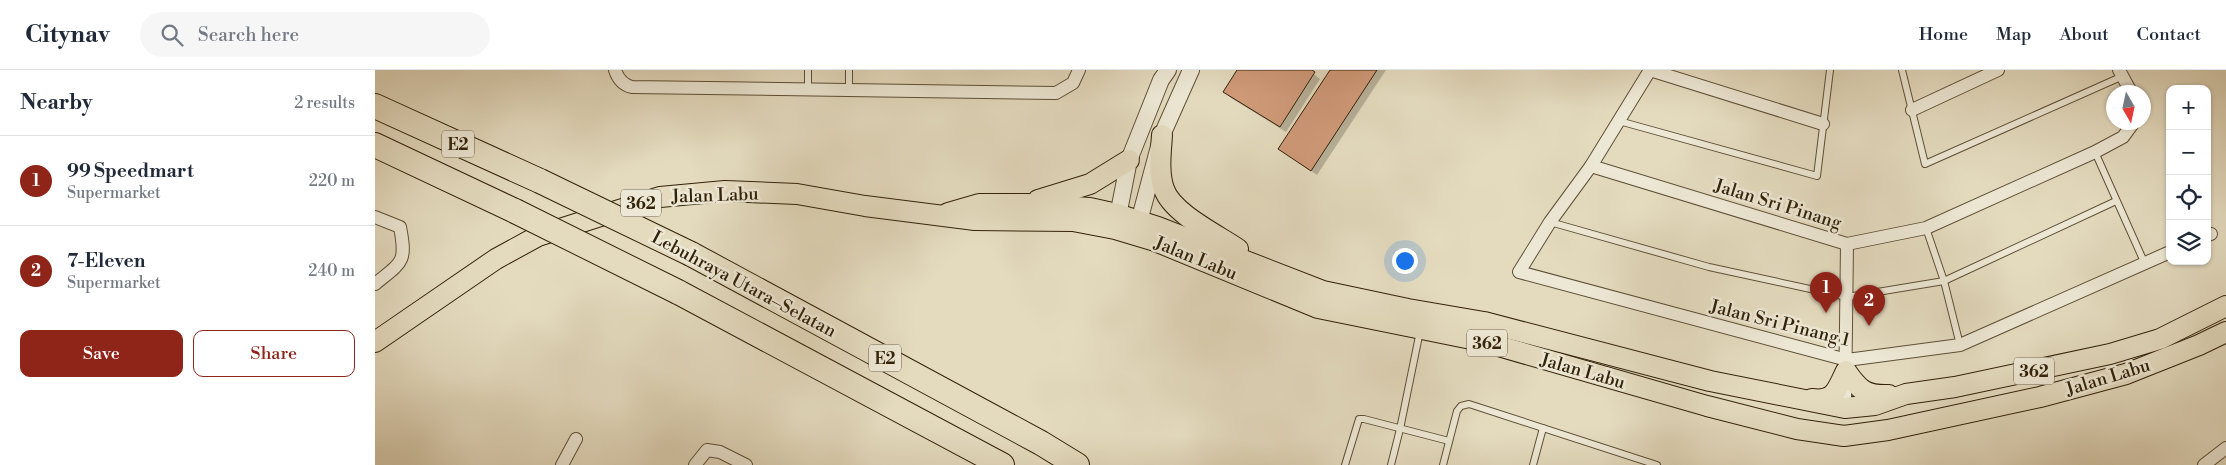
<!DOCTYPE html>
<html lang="en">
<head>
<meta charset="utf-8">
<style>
	:root { --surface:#fff; --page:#f6f6f7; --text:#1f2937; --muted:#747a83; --line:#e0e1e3; --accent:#8f2418 }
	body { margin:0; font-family:"Libre Bodoni",serif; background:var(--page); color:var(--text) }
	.controls { position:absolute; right:15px; top:15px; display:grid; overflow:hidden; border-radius:10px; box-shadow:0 1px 4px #0004 }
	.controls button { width:45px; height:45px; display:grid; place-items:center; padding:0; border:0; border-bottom:1px solid var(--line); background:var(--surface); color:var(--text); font:25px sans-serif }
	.compass { position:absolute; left:1731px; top:15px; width:45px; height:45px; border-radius:50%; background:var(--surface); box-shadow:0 1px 4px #0004; rotate:171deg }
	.you { position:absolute; left:1029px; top:190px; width:18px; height:18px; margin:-12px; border:4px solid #fff; border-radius:50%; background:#1a73e8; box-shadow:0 0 0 8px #1a73e833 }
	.badge { display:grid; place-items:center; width:32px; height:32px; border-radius:50%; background:var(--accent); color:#fff; font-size:16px; font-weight:700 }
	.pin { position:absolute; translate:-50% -41px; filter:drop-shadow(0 1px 2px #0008) }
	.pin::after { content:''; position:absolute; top:26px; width:18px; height:15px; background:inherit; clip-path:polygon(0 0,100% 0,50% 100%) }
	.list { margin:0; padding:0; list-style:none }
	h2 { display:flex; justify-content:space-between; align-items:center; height:65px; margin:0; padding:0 20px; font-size:21px }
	h2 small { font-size:16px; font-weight:400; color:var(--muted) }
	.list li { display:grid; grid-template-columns:32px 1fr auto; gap:15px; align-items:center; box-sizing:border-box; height:90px; padding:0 20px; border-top:1px solid var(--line) }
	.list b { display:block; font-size:19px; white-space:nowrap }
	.list p { margin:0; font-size:16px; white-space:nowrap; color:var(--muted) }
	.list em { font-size:16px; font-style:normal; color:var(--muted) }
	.actions { display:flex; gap:10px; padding:15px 20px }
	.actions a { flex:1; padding:11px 0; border:1px solid var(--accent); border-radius:10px; text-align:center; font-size:18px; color:var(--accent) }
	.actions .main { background:var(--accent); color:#fff }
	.icon { flex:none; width:28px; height:28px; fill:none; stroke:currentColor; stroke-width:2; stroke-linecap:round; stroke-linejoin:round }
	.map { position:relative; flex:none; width:1851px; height:395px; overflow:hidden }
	header { display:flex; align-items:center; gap:30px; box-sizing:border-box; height:70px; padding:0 25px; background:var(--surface); border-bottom:1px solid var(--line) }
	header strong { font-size:24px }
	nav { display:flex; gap:28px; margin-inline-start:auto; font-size:18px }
	.search { width:350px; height:45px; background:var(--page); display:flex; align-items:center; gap:12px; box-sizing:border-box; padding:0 18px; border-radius:28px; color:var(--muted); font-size:19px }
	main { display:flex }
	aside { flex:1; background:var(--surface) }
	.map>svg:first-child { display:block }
</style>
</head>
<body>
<header>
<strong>Citynav</strong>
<div class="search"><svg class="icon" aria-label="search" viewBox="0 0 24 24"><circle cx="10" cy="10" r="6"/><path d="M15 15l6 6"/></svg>Search here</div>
<nav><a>Home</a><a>Map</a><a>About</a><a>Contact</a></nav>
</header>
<main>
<aside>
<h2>Nearby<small>2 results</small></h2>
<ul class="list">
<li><span class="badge">1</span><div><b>99 Speedmart</b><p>Supermarket</p></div><em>220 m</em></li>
<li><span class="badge">2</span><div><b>7-Eleven</b><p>Supermarket</p></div><em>240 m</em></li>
</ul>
<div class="actions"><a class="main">Save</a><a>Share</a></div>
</aside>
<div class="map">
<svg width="1851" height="395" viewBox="0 0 1851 395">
	<rect width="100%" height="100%" fill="#e4dbbf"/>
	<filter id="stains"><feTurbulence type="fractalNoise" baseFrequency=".004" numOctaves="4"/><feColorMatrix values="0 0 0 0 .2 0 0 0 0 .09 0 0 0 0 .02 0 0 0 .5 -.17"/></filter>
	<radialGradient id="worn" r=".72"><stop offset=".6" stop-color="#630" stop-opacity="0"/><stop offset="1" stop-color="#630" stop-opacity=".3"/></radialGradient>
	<g fill="#0003">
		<polygon points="864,0 934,0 945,9 911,62 856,28 850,22"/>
		<polygon points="956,0 1011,0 942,105 905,79"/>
	</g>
	<g fill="#d09a79" stroke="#32220a">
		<polygon points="862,0 937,0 940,2 905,57 848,22"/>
		<polygon points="955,0 1002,0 936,101 903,79"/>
	</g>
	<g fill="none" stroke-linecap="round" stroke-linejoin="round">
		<defs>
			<g id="service">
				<polyline points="433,0 433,20"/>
				<polyline points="474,0 474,20"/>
				<polyline points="1527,0 1550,94 1748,6"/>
				<polyline points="1244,51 1442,106 1455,0"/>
				<polyline points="1720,82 1770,194"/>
				<polyline points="1175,152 1334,197 1472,227 1569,211 1741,131"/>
				<polyline points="1551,158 1569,211 1585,275"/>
				<polyline points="970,395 984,349 989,349 1074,371"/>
				<polyline points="1016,395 1025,359 1045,261"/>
				<polyline points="1068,395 1082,341 1086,336 1094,334 1282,395"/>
				<polyline points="1158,395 1168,358"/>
			</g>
			<g id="minor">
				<path d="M240,0C243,9 248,15 257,17L681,23L698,13L704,0"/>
				<polyline points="1275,0 1216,96 1472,174 1551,158 1720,82 1748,67 1759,52"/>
				<polyline points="1275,0 1448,54"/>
				<polyline points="1744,0 1756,22"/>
				<polyline points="1537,40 1623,0"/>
				<polyline points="1216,96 1175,152 1144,202 1472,290 1585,275 1795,182"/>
				<path d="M0,147L25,157C32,193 27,192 0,214"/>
				<polyline points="1832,165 1836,164"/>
				<polyline points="1470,338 1472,174"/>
				<polyline points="187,395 201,369"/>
				<polyline points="320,395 332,380 345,382 371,395"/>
				<polyline points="1829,395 1851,378"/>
			</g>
			<g id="tertiary">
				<polyline points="741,156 754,90 786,10 793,0"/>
				<polyline points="761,163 787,65 816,0"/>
			</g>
			<g id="primary">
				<path d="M787,65C786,82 783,102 789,119C797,143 841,164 863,179"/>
				<polyline points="663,130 715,114 754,90"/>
				<polyline points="573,143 604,134 652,134 715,138 742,144 783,157 948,221 1033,239 1109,252 1335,311 1470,338 1500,335 1531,324 1580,317 1735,284 1785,269 1851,236"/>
				<polyline points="0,272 121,189 163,166 285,127 350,121 422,124 490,136 600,150 698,151 740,159 780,171 943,238 1106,271 1332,336 1422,359 1469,366 1513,360 1665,327 1751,304 1824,275 1851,262"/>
				<path d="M1437,329C1460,332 1462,319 1471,301C1484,320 1491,326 1514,325"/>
			</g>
			<g id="motorway">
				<polyline points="0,36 165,111"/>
				<polyline points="0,75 140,141"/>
				<polyline points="316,184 666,373 702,395"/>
				<polyline points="303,222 627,395"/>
			</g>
		</defs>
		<use href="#service" stroke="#5e5037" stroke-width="8"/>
		<use href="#minor" stroke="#5e5037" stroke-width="14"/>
		<use href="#tertiary" stroke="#5e5037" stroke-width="18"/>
		<use href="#primary" stroke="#32220a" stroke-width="22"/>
		<use href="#motorway" stroke="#32220a" stroke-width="26"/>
		<use href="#service" stroke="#ede8d5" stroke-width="6"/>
		<use href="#minor" stroke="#ede8d5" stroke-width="12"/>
		<use href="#tertiary" stroke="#ede8d5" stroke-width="16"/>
		<use href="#primary" stroke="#e4dbbf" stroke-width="20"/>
		<use href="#motorway" stroke="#e4dbbf" stroke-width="24"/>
		<defs>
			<g id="motorway-bridge">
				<polyline points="165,111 316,184"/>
				<polyline points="140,141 303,222"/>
			</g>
		</defs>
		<use href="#motorway-bridge" stroke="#32220a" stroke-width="26" stroke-linecap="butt"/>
		<use href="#motorway-bridge" stroke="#e4dbbf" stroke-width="24"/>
	</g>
	<g text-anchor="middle" stroke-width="5" stroke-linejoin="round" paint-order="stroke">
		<g fill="#ede8d5" stroke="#6a5d47" stroke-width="1">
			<rect x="67" y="60.5" width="32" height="27" rx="4"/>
			<rect x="246" y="119.5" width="40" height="27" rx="4"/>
			<rect x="1092" y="259.5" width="40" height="27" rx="4"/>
			<rect x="494" y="274.5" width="32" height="27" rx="4"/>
			<rect x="1639" y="287.5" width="40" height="27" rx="4"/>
		</g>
		<g font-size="16" font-weight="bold" fill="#32220a">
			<text x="83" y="80">E2</text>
			<text x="266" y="139">362</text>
			<text x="1112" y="279">362</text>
			<text x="510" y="294">E2</text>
			<text x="1659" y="307">362</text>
		</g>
		<g font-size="18" fill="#32220a" stroke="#ede8d5">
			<text transform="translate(340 125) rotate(-2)" y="6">Jalan Labu</text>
			<text transform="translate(1403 134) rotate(17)" y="6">Jalan Sri Pinang</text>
			<text transform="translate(821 188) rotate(22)" y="6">Jalan Labu</text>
			<text transform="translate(369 214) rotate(28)" y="6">Lebuhraya Utara–Selatan</text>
			<text transform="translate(1405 253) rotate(14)" y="6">Jalan Sri Pinang 1</text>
			<text transform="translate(1208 301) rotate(16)" y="6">Jalan Labu</text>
			<text transform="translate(1733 307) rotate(-17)" y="6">Jalan Labu</text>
		</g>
	</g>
	<rect width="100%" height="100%" filter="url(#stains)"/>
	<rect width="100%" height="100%" fill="url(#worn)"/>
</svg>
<div class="controls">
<button>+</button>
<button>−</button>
<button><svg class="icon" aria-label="locate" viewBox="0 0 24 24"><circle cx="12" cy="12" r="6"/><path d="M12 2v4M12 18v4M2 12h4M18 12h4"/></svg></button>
<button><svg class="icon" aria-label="layers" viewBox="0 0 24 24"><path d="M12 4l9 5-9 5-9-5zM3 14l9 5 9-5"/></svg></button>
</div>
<svg class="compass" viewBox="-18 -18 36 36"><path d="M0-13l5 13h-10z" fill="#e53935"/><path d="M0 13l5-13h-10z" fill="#747a83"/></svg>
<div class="you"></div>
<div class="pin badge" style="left:1451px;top:243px">1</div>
<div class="pin badge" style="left:1494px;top:256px">2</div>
</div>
</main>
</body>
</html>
